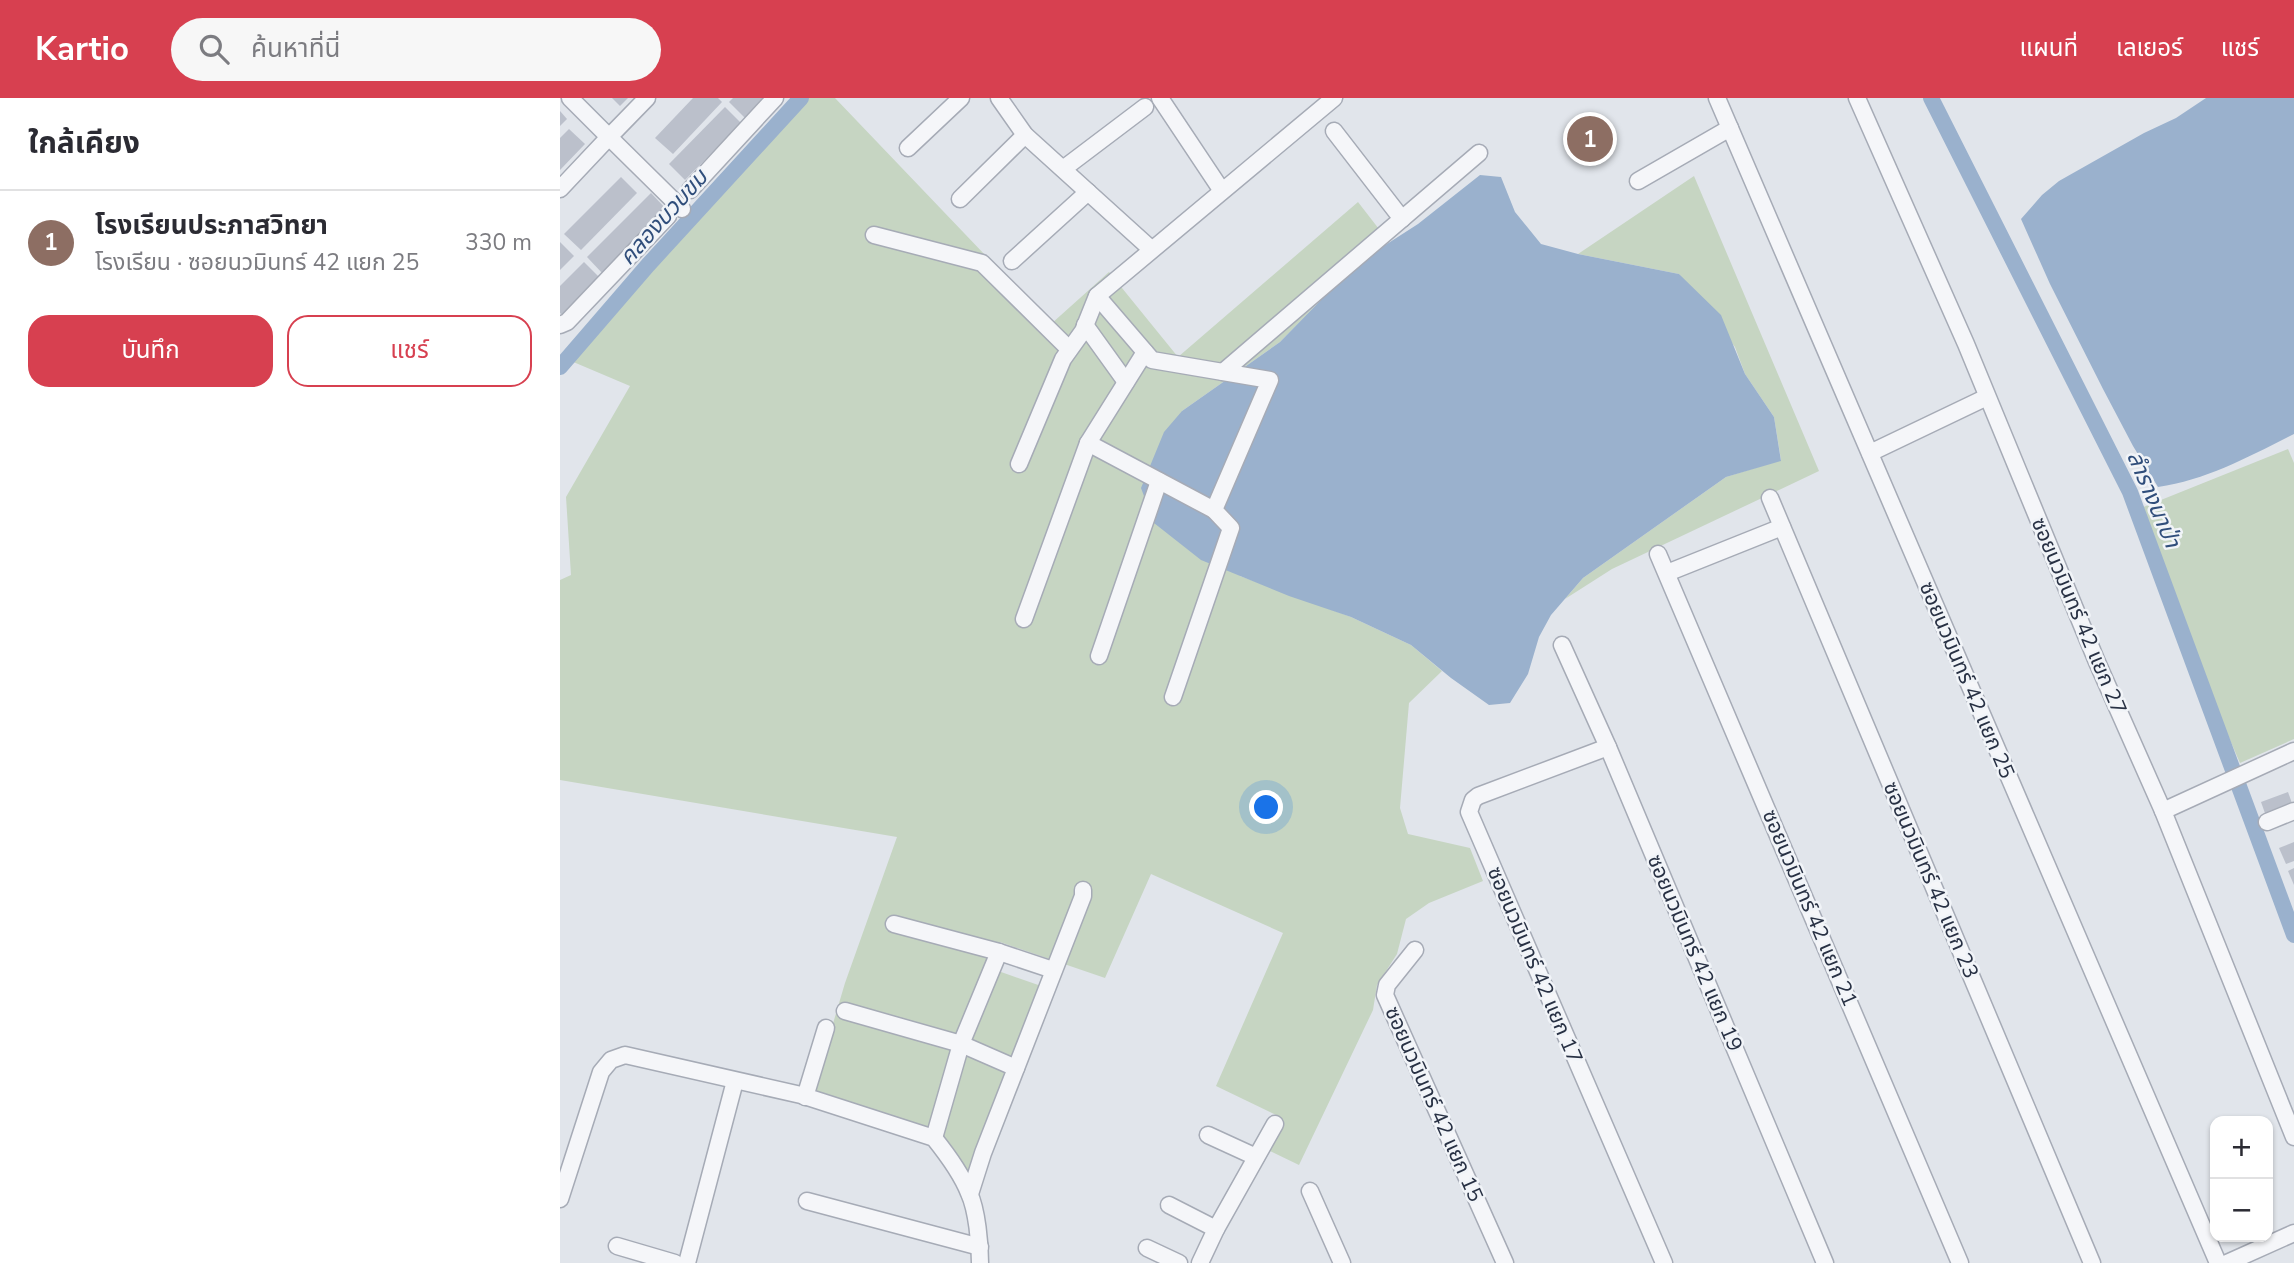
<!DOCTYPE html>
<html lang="th">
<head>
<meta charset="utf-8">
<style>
	:root { --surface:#fff; --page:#f7f7f7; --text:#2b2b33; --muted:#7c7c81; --line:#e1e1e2; --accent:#d74050 }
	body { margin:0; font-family:"Nunito Sans","Noto Sans Thai",sans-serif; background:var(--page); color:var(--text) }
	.controls { position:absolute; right:21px; bottom:21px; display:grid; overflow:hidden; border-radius:14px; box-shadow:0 2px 5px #0004 }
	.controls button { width:63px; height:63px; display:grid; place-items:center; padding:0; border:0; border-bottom:2px solid var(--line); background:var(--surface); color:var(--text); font:35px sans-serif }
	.you { position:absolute; left:707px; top:710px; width:24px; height:24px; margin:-18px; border:5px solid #fff; border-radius:50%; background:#1a73e8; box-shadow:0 0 0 10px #1a73e833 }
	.badge { display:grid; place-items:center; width:46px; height:46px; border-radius:50%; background:var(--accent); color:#fff; font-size:23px; font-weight:700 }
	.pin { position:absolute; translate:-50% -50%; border:4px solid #fff; box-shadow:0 2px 7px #0006 }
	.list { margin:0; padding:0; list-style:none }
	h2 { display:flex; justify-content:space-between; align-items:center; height:91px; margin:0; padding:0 28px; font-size:30px }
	h2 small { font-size:23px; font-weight:400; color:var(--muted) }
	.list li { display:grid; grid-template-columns:46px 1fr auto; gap:21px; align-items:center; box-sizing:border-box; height:105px; padding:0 28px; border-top:2px solid var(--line) }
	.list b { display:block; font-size:26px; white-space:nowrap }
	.list p { margin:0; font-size:23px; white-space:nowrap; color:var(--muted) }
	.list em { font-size:23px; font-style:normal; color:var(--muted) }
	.actions { display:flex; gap:14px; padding:21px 28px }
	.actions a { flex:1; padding:16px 0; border:2px solid var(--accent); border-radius:21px; text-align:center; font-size:24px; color:var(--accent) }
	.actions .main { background:var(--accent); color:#fff }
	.icon { flex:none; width:38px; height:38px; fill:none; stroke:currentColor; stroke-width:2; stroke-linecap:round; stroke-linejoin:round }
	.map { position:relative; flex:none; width:1734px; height:1165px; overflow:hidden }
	header { display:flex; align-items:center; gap:42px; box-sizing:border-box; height:98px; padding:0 35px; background:var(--accent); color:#fff }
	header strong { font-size:33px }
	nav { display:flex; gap:38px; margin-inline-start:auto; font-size:24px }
	.search { width:490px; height:63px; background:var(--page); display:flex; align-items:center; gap:18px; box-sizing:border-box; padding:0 24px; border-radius:38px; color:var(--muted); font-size:26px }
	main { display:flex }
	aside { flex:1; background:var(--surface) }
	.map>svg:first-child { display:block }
</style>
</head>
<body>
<header>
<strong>Kartio</strong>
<div class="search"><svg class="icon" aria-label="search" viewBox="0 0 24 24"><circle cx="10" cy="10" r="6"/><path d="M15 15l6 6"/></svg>ค้นหาที่นี่</div>
<nav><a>แผนที่</a><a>เลเยอร์</a><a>แชร์</a></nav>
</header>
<main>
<aside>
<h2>ใกล้เคียง<small></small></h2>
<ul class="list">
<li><span class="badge" style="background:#8d6e63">1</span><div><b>โรงเรียนประภาสวิทยา</b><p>โรงเรียน · ซอยนวมินทร์ 42 แยก 25</p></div><em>330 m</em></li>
</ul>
<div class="actions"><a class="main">บันทึก</a><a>แชร์</a></div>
</aside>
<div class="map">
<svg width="1734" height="1165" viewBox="0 0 1734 1165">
	<rect width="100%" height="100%" fill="#e1e5eb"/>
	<g fill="#c6d5c2">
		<polygon points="244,0 275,0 491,226 549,174 618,259 798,104 829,144 816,153 762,201 720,244 622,313 680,478 791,519 851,547 882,573 849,605 840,710 848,736 910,750 923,783 869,805 846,821 837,856 817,887 813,912 739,1067 710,1053 723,1024 716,1017 656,988 723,835 591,776 545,880 440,844 427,869 484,889 410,1077 369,1032 253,993 285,885 337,739 0,682 0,482 11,477 6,399 70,288 11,263"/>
		<polygon points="1134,78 1259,373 1052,471 1005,501 1023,480 1166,379 1221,362 1214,319 1185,276 1175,249 1119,176 1018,156"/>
		<polygon points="1728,351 1734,365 1734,641 1680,665 1571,414"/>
	</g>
	<g fill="#9ab1cd">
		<path d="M1646,0H1734V336C1690,358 1647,382 1598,389L1573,348L1543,291L1490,186L1461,121L1482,97L1499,83L1584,35L1616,20Z"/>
		<polygon points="920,77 941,79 955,114 981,146 1018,156 1119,176 1161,217 1185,276 1214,319 1221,363 1166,379 1023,480 991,517 979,539 968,576 950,605 929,607 891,580 851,547 791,519 729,498 641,462 594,425 581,390 604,334 622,313 720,244 762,201 816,153 858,126"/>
	</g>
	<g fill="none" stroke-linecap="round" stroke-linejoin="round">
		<g stroke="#9ab1cd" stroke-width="16">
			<polyline points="1371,0 1570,394 1734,837"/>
			<polyline points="0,269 88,167 241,0"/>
		</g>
	</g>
	<g fill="#bbc0cb">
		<polygon points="52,0 68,0 60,8"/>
		<polygon points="133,0 158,0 162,4 113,56 95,40"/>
		<polygon points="173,0 205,0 185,20 169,4"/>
		<polygon points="165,9 181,25 125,82 109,66"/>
		<polygon points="0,13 7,21 0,28"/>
		<polygon points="9,31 25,46 0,72 0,40"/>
		<polygon points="61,79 77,95 21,152 4,136"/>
		<polygon points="91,95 107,112 43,176 27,159"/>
		<polygon points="0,144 14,158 0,172"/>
		<polygon points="24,164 41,181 4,219 0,215 0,188"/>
		<polygon points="1728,694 1733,708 1706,718 1701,704"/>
		<polygon points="1734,744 1734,763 1726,766 1719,750"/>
		<polygon points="1734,770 1734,787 1728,773"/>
	</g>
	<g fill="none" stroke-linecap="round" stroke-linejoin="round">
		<defs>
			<g id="minor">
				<polyline points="87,0 49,39 122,111"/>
				<polyline points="439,0 465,37 591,151"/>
				<polyline points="600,0 662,93"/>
				<polyline points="1157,0 1658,1165"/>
				<polyline points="1297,0 1406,246 1537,564 1603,713 1734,1039"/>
				<polyline points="774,33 842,121"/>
				<polyline points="348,50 401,0"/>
				<polyline points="503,71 585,9"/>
				<polyline points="1078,83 1170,30"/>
				<polyline points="0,91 49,39 10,0"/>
				<polyline points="130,92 215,0"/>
				<polyline points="400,101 465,37"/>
				<polyline points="314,137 422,165 509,251"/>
				<polyline points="452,163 528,94"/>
				<polyline points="537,198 592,262 710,282 654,412 671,430 613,599"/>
				<polyline points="0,227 7,224 108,118"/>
				<polyline points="525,227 566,284"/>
				<polyline points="663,274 919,55"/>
				<polyline points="528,345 654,412"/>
				<polyline points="1310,355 1427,299"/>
				<polyline points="459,366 503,261 523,233 537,198 774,0"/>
				<polyline points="1210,400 1532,1165"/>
				<polyline points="1098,456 1400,1165"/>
				<polyline points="1107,475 1222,429"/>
				<polyline points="464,521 528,345 585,254"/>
				<polyline points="1002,547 1048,649 1265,1165"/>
				<polyline points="539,558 599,383"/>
				<polyline points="1048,649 918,698 913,702 909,714 1104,1165"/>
				<polyline points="1603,713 1734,653"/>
				<polyline points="1707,724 1734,713"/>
				<polyline points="334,826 439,854 493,872"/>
				<polyline points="855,852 827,887 825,897 945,1165"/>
				<polyline points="285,913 401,946 456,970"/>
				<polyline points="245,999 266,930"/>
				<polyline points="648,1037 696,1059"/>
				<polyline points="374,1040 401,946 439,854"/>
				<polyline points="750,1093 782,1165"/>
				<polyline points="410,1096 423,1055 523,798 523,792"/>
				<path d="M0,1101L41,974L51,962L65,957L241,997L374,1040C386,1055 402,1077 409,1095C417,1112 420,1146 420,1165"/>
				<polyline points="247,1103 420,1149"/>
				<polyline points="609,1107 656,1131"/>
				<polyline points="57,1148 115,1165"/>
				<polyline points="587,1150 619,1165"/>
				<polyline points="127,1165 175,983"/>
				<polyline points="640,1165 656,1131 715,1026"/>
				<polyline points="1667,1165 1734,1135"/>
			</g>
		</defs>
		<use href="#minor" stroke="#a6abb6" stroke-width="19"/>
		<use href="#minor" stroke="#f5f6f9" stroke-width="16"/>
	</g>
	<g text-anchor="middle" stroke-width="5" stroke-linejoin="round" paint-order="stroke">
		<g font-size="21" fill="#283144" stroke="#f1f4f8">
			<text transform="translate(1519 518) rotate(67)" y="7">ซอยนวมินทร์ 42 แยก 27</text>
			<text transform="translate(1407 582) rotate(67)" y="7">ซอยนวมินทร์ 42 แยก 25</text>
			<text transform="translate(1371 782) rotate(67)" y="7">ซอยนวมินทร์ 42 แยก 23</text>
			<text transform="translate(1250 810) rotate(67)" y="7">ซอยนวมินทร์ 42 แยก 21</text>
			<text transform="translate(1135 855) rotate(67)" y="7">ซอยนวมินทร์ 42 แยก 19</text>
			<text transform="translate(975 867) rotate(67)" y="7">ซอยนวมินทร์ 42 แยก 17</text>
			<text transform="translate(874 1006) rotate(66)" y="7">ซอยนวมินทร์ 42 แยก 15</text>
		</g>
		<g font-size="23" font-style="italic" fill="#304e7b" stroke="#f1f4f8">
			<text transform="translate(103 119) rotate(-48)" y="8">คลองบวบขม</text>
			<text transform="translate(1594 401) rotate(67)" y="8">ลำรางนาป่า</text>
		</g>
	</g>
</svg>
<div class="controls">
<button>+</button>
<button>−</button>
</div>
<div class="you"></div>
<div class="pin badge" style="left:1030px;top:41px;background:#8d6e63">1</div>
</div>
</main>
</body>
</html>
